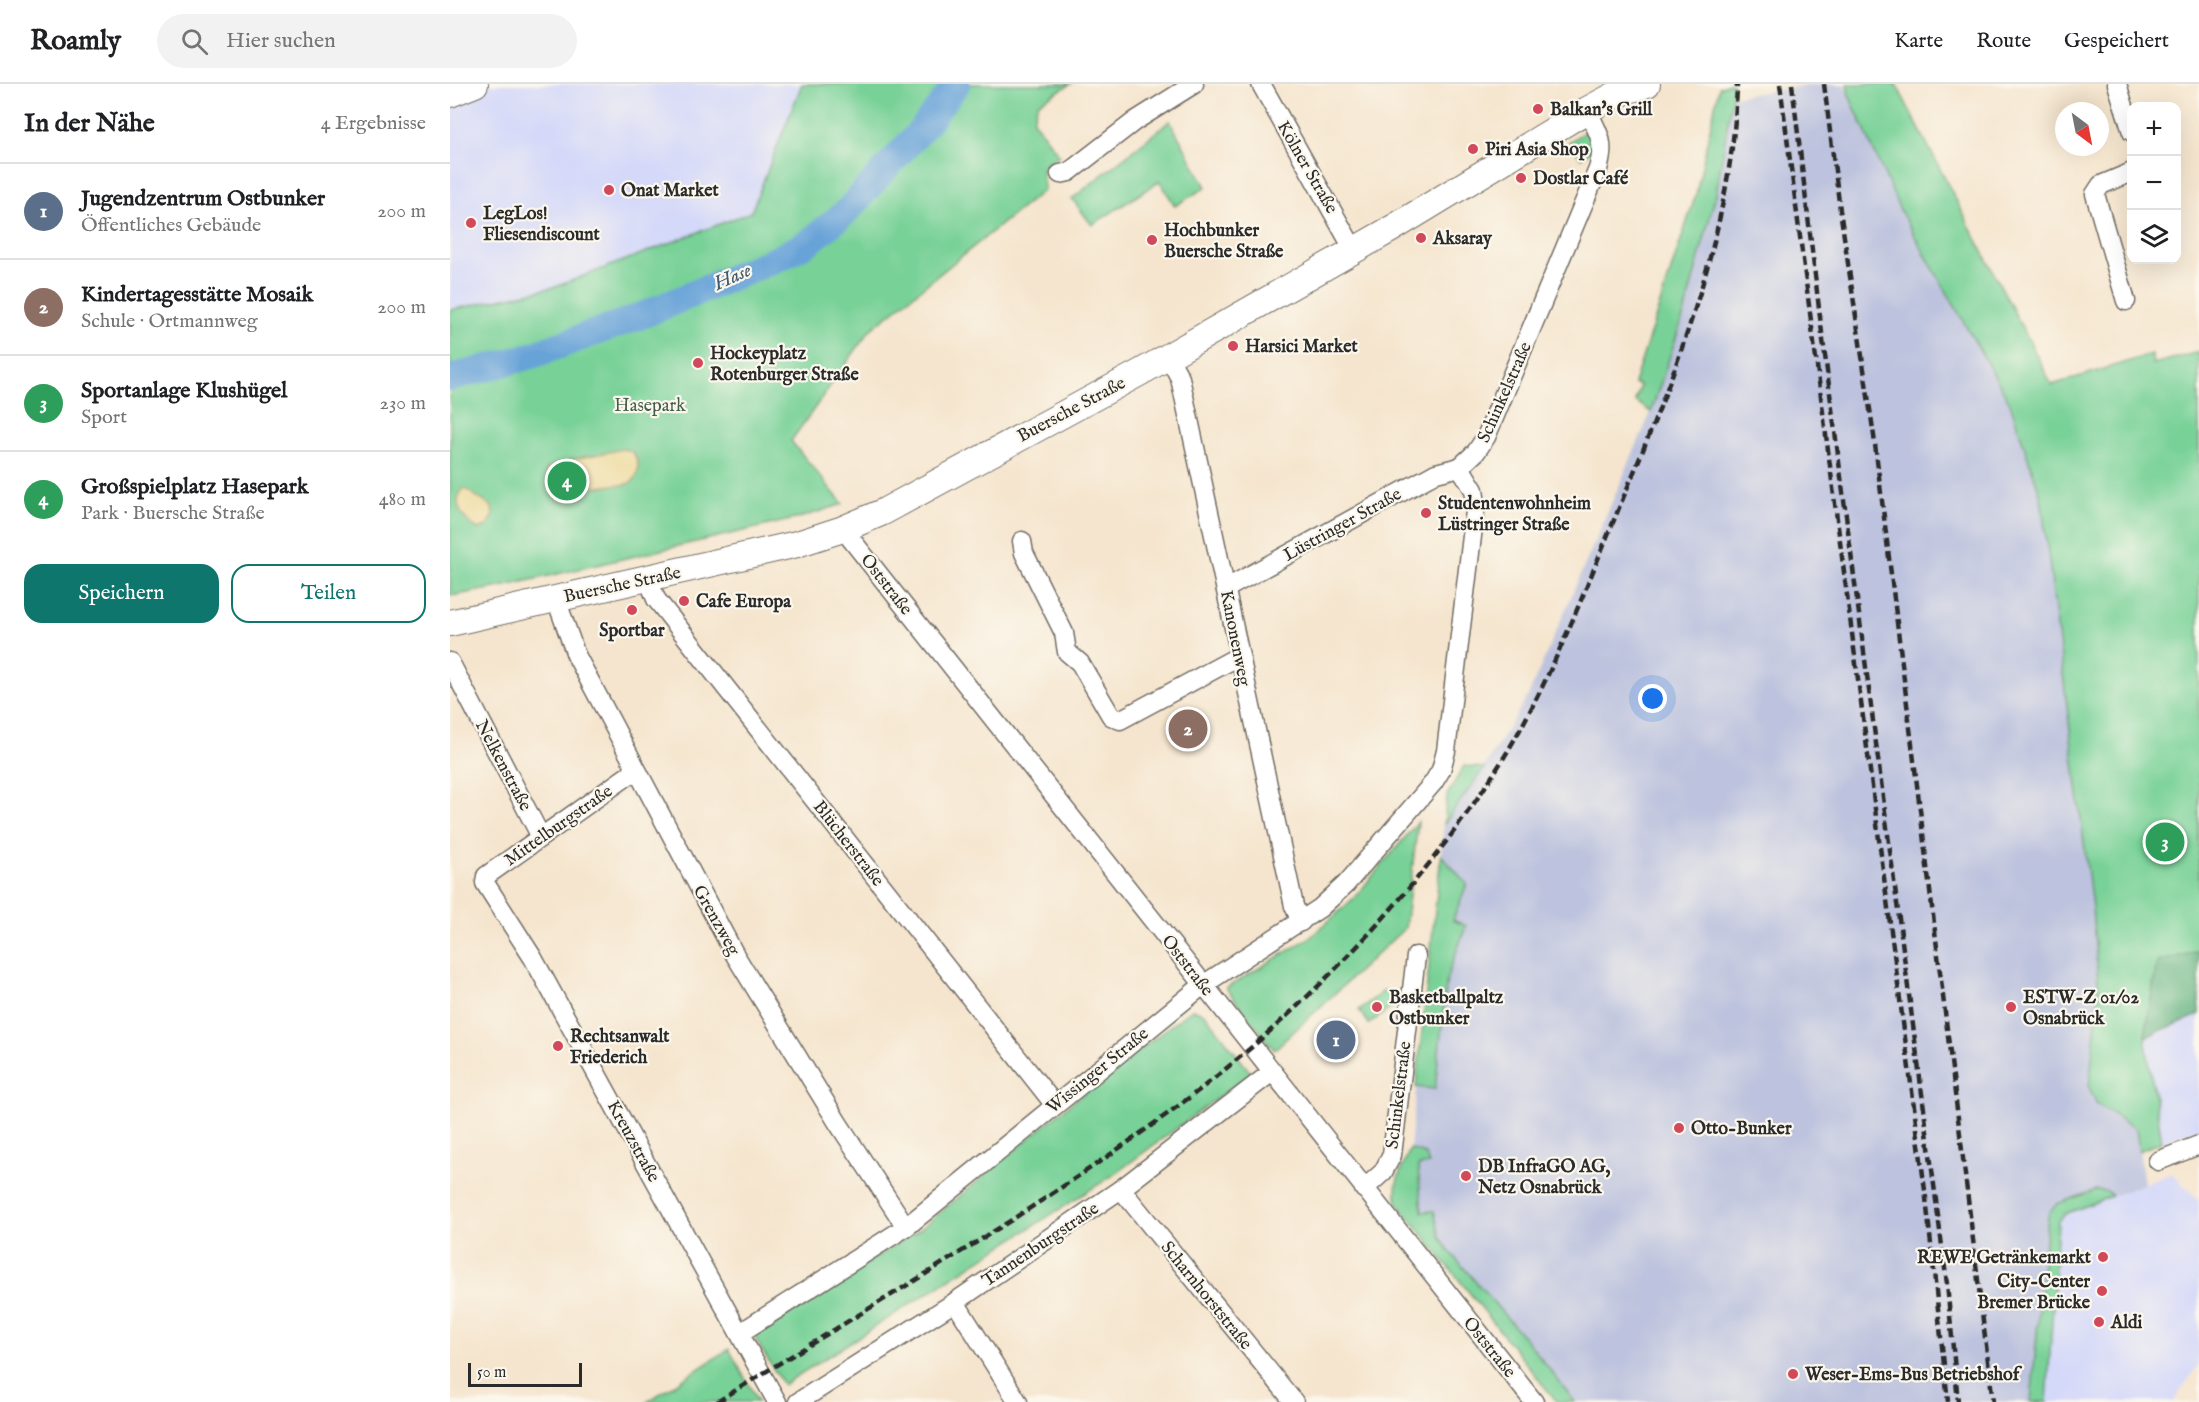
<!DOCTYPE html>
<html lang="de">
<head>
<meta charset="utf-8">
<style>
	:root { --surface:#fff; --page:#f2f2f2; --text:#202124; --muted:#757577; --line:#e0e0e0; --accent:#0f766e }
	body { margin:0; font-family:"IM FELL English",serif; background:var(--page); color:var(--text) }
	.controls { position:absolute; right:18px; top:18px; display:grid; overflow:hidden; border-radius:12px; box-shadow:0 6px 24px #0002 }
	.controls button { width:54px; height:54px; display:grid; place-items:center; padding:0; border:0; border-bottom:2px solid var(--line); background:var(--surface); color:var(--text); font:30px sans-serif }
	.compass { position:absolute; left:1605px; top:18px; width:54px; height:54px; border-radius:50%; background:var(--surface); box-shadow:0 6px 24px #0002; rotate:148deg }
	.scale { position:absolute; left:18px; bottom:15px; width:114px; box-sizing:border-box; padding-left:6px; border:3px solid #2b2b2b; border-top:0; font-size:16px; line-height:21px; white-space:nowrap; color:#2b2b2b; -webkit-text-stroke:4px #fbf7ec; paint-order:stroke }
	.you { position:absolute; left:1203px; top:615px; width:21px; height:21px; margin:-15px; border:4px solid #fff; border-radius:50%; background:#1a73e8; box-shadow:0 0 0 9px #1a73e833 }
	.badge { display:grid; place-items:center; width:39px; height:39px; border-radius:50%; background:var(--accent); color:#fff; font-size:20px; font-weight:700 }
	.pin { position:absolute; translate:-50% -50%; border:3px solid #fff; box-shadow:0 2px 6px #0006 }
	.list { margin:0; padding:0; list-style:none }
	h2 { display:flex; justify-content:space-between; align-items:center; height:78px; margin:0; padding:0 24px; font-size:26px }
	h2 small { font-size:20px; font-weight:400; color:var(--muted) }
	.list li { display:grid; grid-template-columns:39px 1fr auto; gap:18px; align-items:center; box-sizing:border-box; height:96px; padding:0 24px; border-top:2px solid var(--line) }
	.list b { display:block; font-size:22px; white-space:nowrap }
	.list p { margin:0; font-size:20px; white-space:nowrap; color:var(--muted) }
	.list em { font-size:20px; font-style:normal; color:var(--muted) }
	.actions { display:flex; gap:12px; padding:18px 24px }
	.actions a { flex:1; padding:14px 0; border:2px solid var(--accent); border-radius:18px; text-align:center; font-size:21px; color:var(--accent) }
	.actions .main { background:var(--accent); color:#fff }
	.icon { flex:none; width:33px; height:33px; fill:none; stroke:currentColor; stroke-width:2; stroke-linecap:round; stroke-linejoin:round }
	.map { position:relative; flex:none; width:1749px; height:1318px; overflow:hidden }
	header { display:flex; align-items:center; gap:36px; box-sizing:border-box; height:84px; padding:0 30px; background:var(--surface); border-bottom:2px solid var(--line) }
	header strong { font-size:28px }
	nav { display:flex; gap:33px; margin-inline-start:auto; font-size:21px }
	.search { width:420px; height:54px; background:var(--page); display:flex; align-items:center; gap:15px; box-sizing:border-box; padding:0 21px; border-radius:33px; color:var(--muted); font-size:22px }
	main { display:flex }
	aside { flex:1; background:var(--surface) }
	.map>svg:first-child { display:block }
</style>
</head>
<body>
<header>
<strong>Roamly</strong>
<div class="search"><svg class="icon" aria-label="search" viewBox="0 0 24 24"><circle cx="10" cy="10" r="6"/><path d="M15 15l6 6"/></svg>Hier suchen</div>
<nav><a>Karte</a><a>Route</a><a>Gespeichert</a></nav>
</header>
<main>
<aside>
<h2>In der Nähe<small>4 Ergebnisse</small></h2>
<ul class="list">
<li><span class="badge" style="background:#5c6f8a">1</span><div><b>Jugendzentrum Ostbunker</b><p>Öffentliches Gebäude</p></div><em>200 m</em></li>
<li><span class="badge" style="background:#8d6e63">2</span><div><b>Kindertagesstätte Mosaik</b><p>Schule · Ortmannweg</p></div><em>200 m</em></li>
<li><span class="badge" style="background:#2e9e5b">3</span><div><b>Sportanlage Klushügel</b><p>Sport</p></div><em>230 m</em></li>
<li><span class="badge" style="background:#2e9e5b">4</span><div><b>Großspielplatz Hasepark</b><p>Park · Buersche Straße</p></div><em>480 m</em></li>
</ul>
<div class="actions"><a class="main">Speichern</a><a>Teilen</a></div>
</aside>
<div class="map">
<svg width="1749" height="1318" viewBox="0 0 1749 1318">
	<rect width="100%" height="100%" fill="#fbf7ec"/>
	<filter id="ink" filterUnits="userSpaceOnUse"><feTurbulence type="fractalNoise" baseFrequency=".0167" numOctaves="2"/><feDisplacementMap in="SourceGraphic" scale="12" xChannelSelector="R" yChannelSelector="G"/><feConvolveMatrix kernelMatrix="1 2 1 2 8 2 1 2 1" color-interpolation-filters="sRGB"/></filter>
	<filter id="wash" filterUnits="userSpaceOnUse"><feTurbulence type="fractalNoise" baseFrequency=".008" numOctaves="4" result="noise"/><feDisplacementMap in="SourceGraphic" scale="24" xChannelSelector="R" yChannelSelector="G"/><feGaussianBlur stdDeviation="1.35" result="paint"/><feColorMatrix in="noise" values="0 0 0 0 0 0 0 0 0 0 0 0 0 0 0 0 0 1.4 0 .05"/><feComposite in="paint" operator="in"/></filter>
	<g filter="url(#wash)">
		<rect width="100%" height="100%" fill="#f5e5ce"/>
		<g fill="#d4d8f9">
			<polygon points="0,0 352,0 301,128 105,203 0,226"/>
			<polygon points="1749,931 1749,1044 1712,1058 1695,953"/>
			<polygon points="1721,1089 1749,1116 1749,1280 1723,1318 1597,1318 1608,1137 1615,1130"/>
		</g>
		<polygon fill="#bdc3de" points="1364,0 1394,0 1451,128 1560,319 1591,413 1642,823 1649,911 1639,1003 1647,1020 1686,1045 1694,1100 1662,1112 1657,1107 1607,1120 1596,1145 1581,1318 1107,1318 945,1114 945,1105 960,1064 997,711 1014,682 1034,683 1078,612 1201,328 1234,230 1266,110 1282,13"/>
		<g fill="#78d197" stroke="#527e61" stroke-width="1.5">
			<polygon points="352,0 621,0 588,19 583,36 609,71 592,84 594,106 420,246 341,357 393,420 349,434 51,503 0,512 0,226 105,203 301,128"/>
			<polygon points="1279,0 1283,0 1282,13 1266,110 1234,230 1201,328 1185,317 1190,302 1184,299 1246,110 1269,3"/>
			<polygon points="1397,0 1446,0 1602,301 1702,270 1703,280 1749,268 1749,867 1707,879 1695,953 1712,1058 1689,1067 1686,1045 1647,1020 1639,1003 1649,911 1642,823 1591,413 1560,319 1451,128 1399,11"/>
			<polygon points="720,37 756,103 725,122 710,97 642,141 622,115"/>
			<polygon points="1137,46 1141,51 1145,64 1131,74 1119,58"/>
			<polygon points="1014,682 1034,684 994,740 997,711"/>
			<polygon points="968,738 955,844 824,966 776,904 861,853 904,814"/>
			<polygon points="991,771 1017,800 1003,836 1016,842 997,893 985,1005 966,1003"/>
			<polygon points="935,906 946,920 919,940 909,926"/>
			<polygon points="742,925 755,930 801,989 662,1092 333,1301 303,1251 469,1146 620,1020"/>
			<path d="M960,1065L975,1070L979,1080L968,1082L972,1128L984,1127L990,1153L1000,1168L1083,1264L1125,1318H1107L949,1121C940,1103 953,1082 960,1065Z"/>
			<polygon points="1646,1106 1657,1107 1662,1112 1615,1130 1608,1137 1597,1318 1581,1318 1596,1145 1599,1129 1607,1120"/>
			<polygon points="279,1265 308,1318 197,1318"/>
		</g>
		<polygon fill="#62b380" stroke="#466f56" stroke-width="1.5" points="1749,867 1749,931 1695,953 1707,878"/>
		<g fill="#eeda9e" stroke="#8c8264" stroke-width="1.5">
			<path d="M173,365L183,368C194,386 187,404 164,401L107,408L100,403L96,385L124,375Z"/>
			<path d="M14,404L42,423L43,433L37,442L28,445C13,436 0,419 14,404Z"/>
		</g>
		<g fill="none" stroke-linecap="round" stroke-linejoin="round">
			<polyline stroke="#68a3d8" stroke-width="27" points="0,294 80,272 188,233 331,173 359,158 396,128 473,44 507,0"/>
		</g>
	</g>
	<g filter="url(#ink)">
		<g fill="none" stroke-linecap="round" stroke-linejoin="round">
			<defs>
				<g id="street">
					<polyline points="811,0 904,166"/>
					<polyline points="1667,0 1682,48"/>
					<polyline points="610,90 619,88 685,37 744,0"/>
					<polyline points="1676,217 1645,110 1651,101 1682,88"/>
					<polyline points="718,272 730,294 844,822 851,838"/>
					<polyline points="393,445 1084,1318"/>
					<polyline points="572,457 574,469 614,549 617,568 630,579 661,632 670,636 789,572"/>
					<polyline points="198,495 206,515 604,1020"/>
					<polyline points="777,504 986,389 1010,383"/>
					<polyline points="106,515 126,571 285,871 388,1039 456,1143"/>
					<polyline points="0,578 91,753"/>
					<polyline points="186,686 36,792 35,799 83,874 327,1318"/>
					<polyline points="1708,1077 1749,1061"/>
					<polyline points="671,1105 844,1318"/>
					<polyline points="914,1105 933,1088 942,1071 966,872"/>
					<polyline points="505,1218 568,1318"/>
					<path d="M290,1249L456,1143L753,901L870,824L896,800L983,699L991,686L996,667L1026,419L1024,406L1010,383L1026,368L1036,353L1148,85C1156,59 1149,49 1137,26"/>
					<polyline points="348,1318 505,1218 671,1105 822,988"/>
				</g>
				<g id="secondary">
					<polyline points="0,10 25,0"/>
					<polyline points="0,539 347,460 393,445 433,428 691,288 943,144 1137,26 1165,11 1197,0"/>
				</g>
			</defs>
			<use href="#street" stroke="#726c64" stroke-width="21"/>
			<use href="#secondary" stroke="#726c64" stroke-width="28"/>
			<use href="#street" stroke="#fff" stroke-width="18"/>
			<use href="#secondary" stroke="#fff" stroke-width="26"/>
			<g stroke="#2b2b2b" stroke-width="4.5" stroke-dasharray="9 4.5" stroke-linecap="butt">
				<polyline points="1330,0 1476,1114 1498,1318"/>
				<polyline points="1342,0 1371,241 1497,1200 1508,1318"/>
				<polyline points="1374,0 1390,126 1424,352 1543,1318"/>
				<path d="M267,1318C420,1222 579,1132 724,1025C849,933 972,806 1053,675C1103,593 1137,500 1174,412C1228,283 1283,142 1287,0"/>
			</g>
		</g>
	</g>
	<g fill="#d1495b" stroke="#fbf7ec" stroke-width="2">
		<circle cx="1088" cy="25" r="6"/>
		<circle cx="1023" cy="65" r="6"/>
		<circle cx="1071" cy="94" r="6"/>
		<circle cx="159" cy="106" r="6"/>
		<circle cx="21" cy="139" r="6"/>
		<circle cx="971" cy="154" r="6"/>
		<circle cx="702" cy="156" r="6"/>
		<circle cx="783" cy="262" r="6"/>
		<circle cx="248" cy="279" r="6"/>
		<circle cx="976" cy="429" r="6"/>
		<circle cx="234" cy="517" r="6"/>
		<circle cx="182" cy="526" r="6"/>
		<circle cx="927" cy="923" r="6"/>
		<circle cx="1561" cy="923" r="6"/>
		<circle cx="108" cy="962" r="6"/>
		<circle cx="1229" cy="1044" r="6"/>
		<circle cx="1016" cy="1092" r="6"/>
		<circle cx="1653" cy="1173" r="6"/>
		<circle cx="1652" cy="1207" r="6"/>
		<circle cx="1649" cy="1238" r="6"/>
		<circle cx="1343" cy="1290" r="6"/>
	</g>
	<g text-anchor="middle" stroke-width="4.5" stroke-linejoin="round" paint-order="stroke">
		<g font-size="18" font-weight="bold" fill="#2b2b2b" stroke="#fbf7ec" text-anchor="start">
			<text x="1100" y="31">Balkan's Grill</text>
			<text x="1035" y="71">Piri Asia Shop</text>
			<text x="1083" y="100">Dostlar Café</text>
			<text x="171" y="112">Onat Market</text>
			<text x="33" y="135">LegLos!<tspan x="33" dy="21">Fliesendiscount</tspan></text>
			<text x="714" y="152">Hochbunker<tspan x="714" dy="21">Buersche Straße</tspan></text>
			<text x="983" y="160">Aksaray</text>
			<text x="795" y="268">Harsici Market</text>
			<text x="260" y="275">Hockeyplatz<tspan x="260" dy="21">Rotenburger Straße</tspan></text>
			<text x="988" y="425">Studentenwohnheim<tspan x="988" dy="21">Lüstringer Straße</tspan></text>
			<text x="246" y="523">Cafe Europa</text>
			<text x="182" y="552" text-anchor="middle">Sportbar</text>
			<text x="939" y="919">Basketballpaltz<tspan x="939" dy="21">Ostbunker</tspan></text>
			<text x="1573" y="919">ESTW-Z 01/02<tspan x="1573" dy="21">Osnabrück</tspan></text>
			<text x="120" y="958">Rechtsanwalt<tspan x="120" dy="21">Friederich</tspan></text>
			<text x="1241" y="1050">Otto-Bunker</text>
			<text x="1028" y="1088">DB InfraGO AG,<tspan x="1028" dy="21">Netz Osnabrück</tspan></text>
			<text x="1641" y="1179" text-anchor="end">REWE Getränkemarkt</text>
			<text x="1640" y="1203" text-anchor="end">City-Center<tspan x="1640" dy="21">Bremer Brücke</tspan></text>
			<text x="1661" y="1244">Aldi</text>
			<text x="1355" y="1296">Weser-Ems-Bus Betriebshof</text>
		</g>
		<g font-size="18" fill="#2b2b2b" stroke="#fbf7ec">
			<text transform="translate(858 83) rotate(60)" y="6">Kölner Straße</text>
			<text transform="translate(1054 308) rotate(-66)" y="6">Schinkelstraße</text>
			<text transform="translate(621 325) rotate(-28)" y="6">Buersche Straße</text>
			<text transform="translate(892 440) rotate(-29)" y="6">Lüstringer Straße</text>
			<text transform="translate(172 500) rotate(-12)" y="6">Buersche Straße</text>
			<text transform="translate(437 500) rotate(52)" y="6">Oststraße</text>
			<text transform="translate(786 554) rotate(79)" y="6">Kanonenweg</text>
			<text transform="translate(54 681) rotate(62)" y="6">Nelkenstraße</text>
			<text transform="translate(108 741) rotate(-35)" y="6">Mittelburgstraße</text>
			<text transform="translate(399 759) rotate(52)" y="6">Blücherstraße</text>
			<text transform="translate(267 836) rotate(61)" y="6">Grenzweg</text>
			<text transform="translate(738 881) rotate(52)" y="6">Oststraße</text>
			<text transform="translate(647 986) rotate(-39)" y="6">Wissinger Straße</text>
			<text transform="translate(948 1011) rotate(-83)" y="6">Schinkelstraße</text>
			<text transform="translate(184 1057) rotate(61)" y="6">Kreuzstraße</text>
			<text transform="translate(590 1160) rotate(-34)" y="6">Tannenburgstraße</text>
			<text transform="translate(757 1211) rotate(51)" y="6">Scharnhorststraße</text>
			<text transform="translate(1040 1263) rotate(51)" y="6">Oststraße</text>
		</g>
		<g font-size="18" fill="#425d4b" stroke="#fbf7ec">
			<text x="200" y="327">Hasepark</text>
		</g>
		<g font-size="20" font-style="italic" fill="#435b70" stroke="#fbf7ec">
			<text transform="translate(282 192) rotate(-24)" y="7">Hase</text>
		</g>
	</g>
</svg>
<div class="controls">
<button>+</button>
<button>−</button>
<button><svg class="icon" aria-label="layers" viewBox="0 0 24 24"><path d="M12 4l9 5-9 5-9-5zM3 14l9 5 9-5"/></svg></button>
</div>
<svg class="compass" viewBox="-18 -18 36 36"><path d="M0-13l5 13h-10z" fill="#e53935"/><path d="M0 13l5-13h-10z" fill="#757577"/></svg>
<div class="scale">50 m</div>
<div class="you"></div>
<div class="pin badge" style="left:886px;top:956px;background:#5c6f8a">1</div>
<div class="pin badge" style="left:738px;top:645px;background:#8d6e63">2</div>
<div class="pin badge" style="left:1715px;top:758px;background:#2e9e5b">3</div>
<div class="pin badge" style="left:117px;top:397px;background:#2e9e5b">4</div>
</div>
</main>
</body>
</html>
